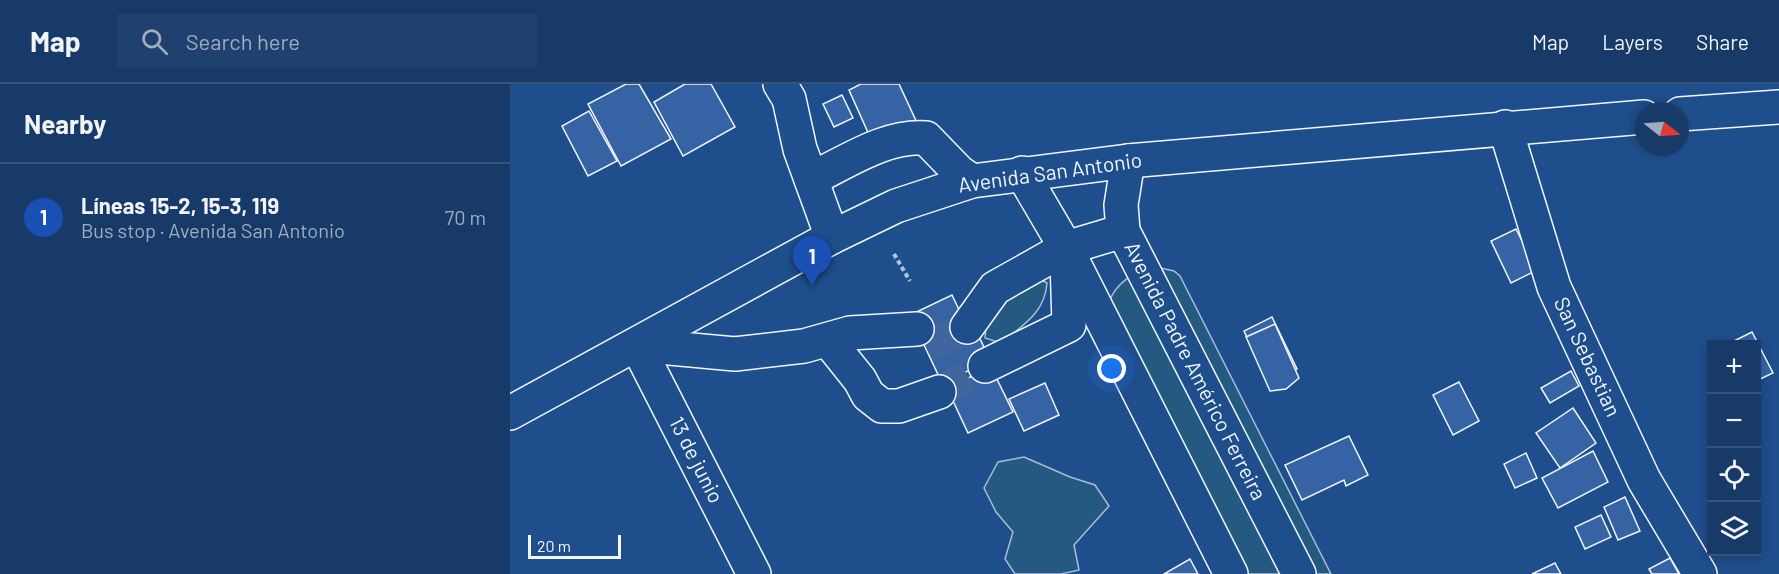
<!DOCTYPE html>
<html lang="en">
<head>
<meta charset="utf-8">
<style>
	:root { --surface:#173a69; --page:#20416f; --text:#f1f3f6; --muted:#9eadc0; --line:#36547d; --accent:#90b9f0 }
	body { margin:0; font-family:Barlow,sans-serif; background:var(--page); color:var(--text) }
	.controls { position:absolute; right:18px; bottom:18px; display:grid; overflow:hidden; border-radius:0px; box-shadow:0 3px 9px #0003 }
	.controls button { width:54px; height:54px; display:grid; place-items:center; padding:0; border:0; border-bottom:2px solid var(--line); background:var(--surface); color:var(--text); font:30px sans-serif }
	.compass { position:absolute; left:1125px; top:18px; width:54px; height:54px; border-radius:50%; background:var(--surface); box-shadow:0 3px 9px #0003; rotate:107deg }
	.scale { position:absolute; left:18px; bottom:15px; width:93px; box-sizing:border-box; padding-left:6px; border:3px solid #f2f6ff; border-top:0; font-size:16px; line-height:21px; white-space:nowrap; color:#f2f6ff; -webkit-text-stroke:4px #1f4e8c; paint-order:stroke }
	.you { position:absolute; left:602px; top:285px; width:21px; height:21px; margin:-15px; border:4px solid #fff; border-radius:50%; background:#1a73e8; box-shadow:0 0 0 9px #1a73e833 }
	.badge { display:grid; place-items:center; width:39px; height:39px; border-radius:50%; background:var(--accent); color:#fff; font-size:20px; font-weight:700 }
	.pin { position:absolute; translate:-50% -50px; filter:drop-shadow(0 2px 3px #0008) }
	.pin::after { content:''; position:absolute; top:32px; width:21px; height:18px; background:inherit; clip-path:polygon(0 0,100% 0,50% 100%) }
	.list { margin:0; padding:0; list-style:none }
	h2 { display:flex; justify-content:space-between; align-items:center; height:78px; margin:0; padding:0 24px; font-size:26px }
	h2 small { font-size:20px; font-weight:400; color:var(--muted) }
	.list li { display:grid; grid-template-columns:39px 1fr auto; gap:18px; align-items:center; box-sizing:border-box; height:108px; padding:0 24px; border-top:2px solid var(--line) }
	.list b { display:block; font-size:22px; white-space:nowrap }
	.list p { margin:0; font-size:20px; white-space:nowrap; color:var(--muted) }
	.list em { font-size:20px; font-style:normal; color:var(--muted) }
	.icon { flex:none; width:33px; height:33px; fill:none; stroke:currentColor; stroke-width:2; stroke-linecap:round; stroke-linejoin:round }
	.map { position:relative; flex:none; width:1269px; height:490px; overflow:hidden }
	header { display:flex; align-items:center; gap:36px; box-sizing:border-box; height:84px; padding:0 30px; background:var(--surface); border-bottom:2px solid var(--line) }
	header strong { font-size:28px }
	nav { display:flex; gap:33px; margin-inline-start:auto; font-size:21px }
	.search { width:420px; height:54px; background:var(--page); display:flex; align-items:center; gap:15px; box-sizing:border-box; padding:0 21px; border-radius:0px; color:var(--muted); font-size:22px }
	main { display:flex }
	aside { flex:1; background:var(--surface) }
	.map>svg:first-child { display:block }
</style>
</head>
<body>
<header>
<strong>Map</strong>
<div class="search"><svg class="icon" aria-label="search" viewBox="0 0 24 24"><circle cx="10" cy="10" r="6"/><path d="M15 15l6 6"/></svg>Search here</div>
<nav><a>Map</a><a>Layers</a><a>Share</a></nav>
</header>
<main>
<aside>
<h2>Nearby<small></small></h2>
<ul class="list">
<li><span class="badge" style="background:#1a4fb4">1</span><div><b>Líneas 15-2, 15-3, 119</b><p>Bus stop · Avenida San Antonio</p></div><em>70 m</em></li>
</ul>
</aside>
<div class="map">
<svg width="1269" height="490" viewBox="0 0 1269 490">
	<rect width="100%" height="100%" fill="#1f4e8c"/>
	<g fill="#245a82" stroke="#a8bbd7" stroke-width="1.5">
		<path d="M646,183L664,187L670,192L821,490H728L598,220C606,198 625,187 646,183Z"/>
		<path d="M530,195L537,199C535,229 513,241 491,259L475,254L476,241L489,227L492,217Z"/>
		<polygon points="514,373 560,393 585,401 599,422 564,461 569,486 551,490 505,490 495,475 503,448 486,428 474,404 488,378"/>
	</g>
	<g fill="#3563a3" stroke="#f2f6ff" stroke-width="1.5">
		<polygon points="116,0 129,0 161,55 111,82 78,20"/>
		<polygon points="175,0 201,0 225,43 173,72 144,18"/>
		<polygon points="351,0 389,0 408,41 364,62 339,6"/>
		<polygon points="332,11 343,34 324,43 313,20"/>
		<polygon points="79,27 107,77 78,92 52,42"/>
		<polygon points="1006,145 1027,186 1001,199 981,157"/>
		<polygon points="442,211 462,253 468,250 480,277 432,299 400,231"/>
		<polygon points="762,233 787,285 759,299 734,247"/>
		<polygon points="765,240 789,294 776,305 760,307 736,253"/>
		<polygon points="1242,248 1263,289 1246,297 1246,260 1218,260"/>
		<polygon points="481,283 503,328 458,349 437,304"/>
		<polygon points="1061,287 1069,302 1040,319 1031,304"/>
		<polygon points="949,298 969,337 943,351 923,311"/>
		<polygon points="535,299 549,331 514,347 499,315"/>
		<polygon points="1063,324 1086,359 1050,384 1026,349"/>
		<polygon points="839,352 858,391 836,402 834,396 792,416 775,381"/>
		<polygon points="1083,367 1098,398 1048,424 1032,394"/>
		<polygon points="1016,369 1027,394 1005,404 994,380"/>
		<polygon points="1115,413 1130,447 1108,456 1094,423"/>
		<polygon points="1091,431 1101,453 1075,465 1065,443"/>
		<polygon points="1160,474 1169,490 1142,490 1139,485"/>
		<polygon points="680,475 688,490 654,490"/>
		<polygon points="1045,479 1051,490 1022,490"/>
	</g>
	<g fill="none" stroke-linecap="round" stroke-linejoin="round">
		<g stroke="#3f679d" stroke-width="33" stroke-dasharray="33 16" stroke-linecap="butt">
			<polyline points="416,263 457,243"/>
			<polyline points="429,308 475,282"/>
		</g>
		<defs>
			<g id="minor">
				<polyline points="270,0 279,15 290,65 322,153"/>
				<polyline points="995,43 1044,203 1134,396 1190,490"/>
				<polyline points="618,77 611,121 613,147 789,490"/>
				<polyline points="512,89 556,164 721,490"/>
				<path d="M301,95C337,78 375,51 416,54L449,88L462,97"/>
				<polyline points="457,243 485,204 556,164 613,147"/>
				<polyline points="318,256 350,296 358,311 372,322 389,322 429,308"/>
				<polyline points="127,261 225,270 294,262 340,249 407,245"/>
				<polyline points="127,261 244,490"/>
				<polyline points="475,282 559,241 557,175"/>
			</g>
			<g id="major">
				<polyline points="1170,30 1269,23"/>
				<polyline points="0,329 322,153 386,122 462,97 618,77 1134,33"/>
			</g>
		</defs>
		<use href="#minor" stroke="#f2f6ff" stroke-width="36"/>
		<use href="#major" stroke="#f2f6ff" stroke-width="36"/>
		<polyline stroke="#b3c4dc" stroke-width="4" stroke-dasharray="4.5 3" stroke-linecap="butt" points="384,170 400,197"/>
		<use href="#minor" stroke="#1f4e8c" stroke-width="33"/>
		<use href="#major" stroke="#1f4e8c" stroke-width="33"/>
	</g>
	<g text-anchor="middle" stroke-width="4.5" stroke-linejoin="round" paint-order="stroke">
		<g font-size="21" fill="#f2f6ff" stroke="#1f4e8c">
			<text transform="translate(540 89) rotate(-8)" y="7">Avenida San Antonio</text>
			<text transform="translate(1077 273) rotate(65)" y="7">San Sebastian</text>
			<text transform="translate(685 287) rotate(63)" y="7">Avenida Padre Américo Ferreira</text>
			<text transform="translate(186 376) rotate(63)" y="7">13 de junio</text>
		</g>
	</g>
</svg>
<div class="controls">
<button>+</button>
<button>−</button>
<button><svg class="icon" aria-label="locate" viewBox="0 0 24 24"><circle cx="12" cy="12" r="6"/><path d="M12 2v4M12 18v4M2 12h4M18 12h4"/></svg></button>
<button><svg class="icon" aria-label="layers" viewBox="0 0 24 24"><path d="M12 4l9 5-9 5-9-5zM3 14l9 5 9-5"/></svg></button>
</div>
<svg class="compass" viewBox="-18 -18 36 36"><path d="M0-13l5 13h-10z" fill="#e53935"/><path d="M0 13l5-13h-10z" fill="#9eadc0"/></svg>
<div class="scale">20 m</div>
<div class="you"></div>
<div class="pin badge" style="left:302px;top:202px;background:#1a4fb4">1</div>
</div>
</main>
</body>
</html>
